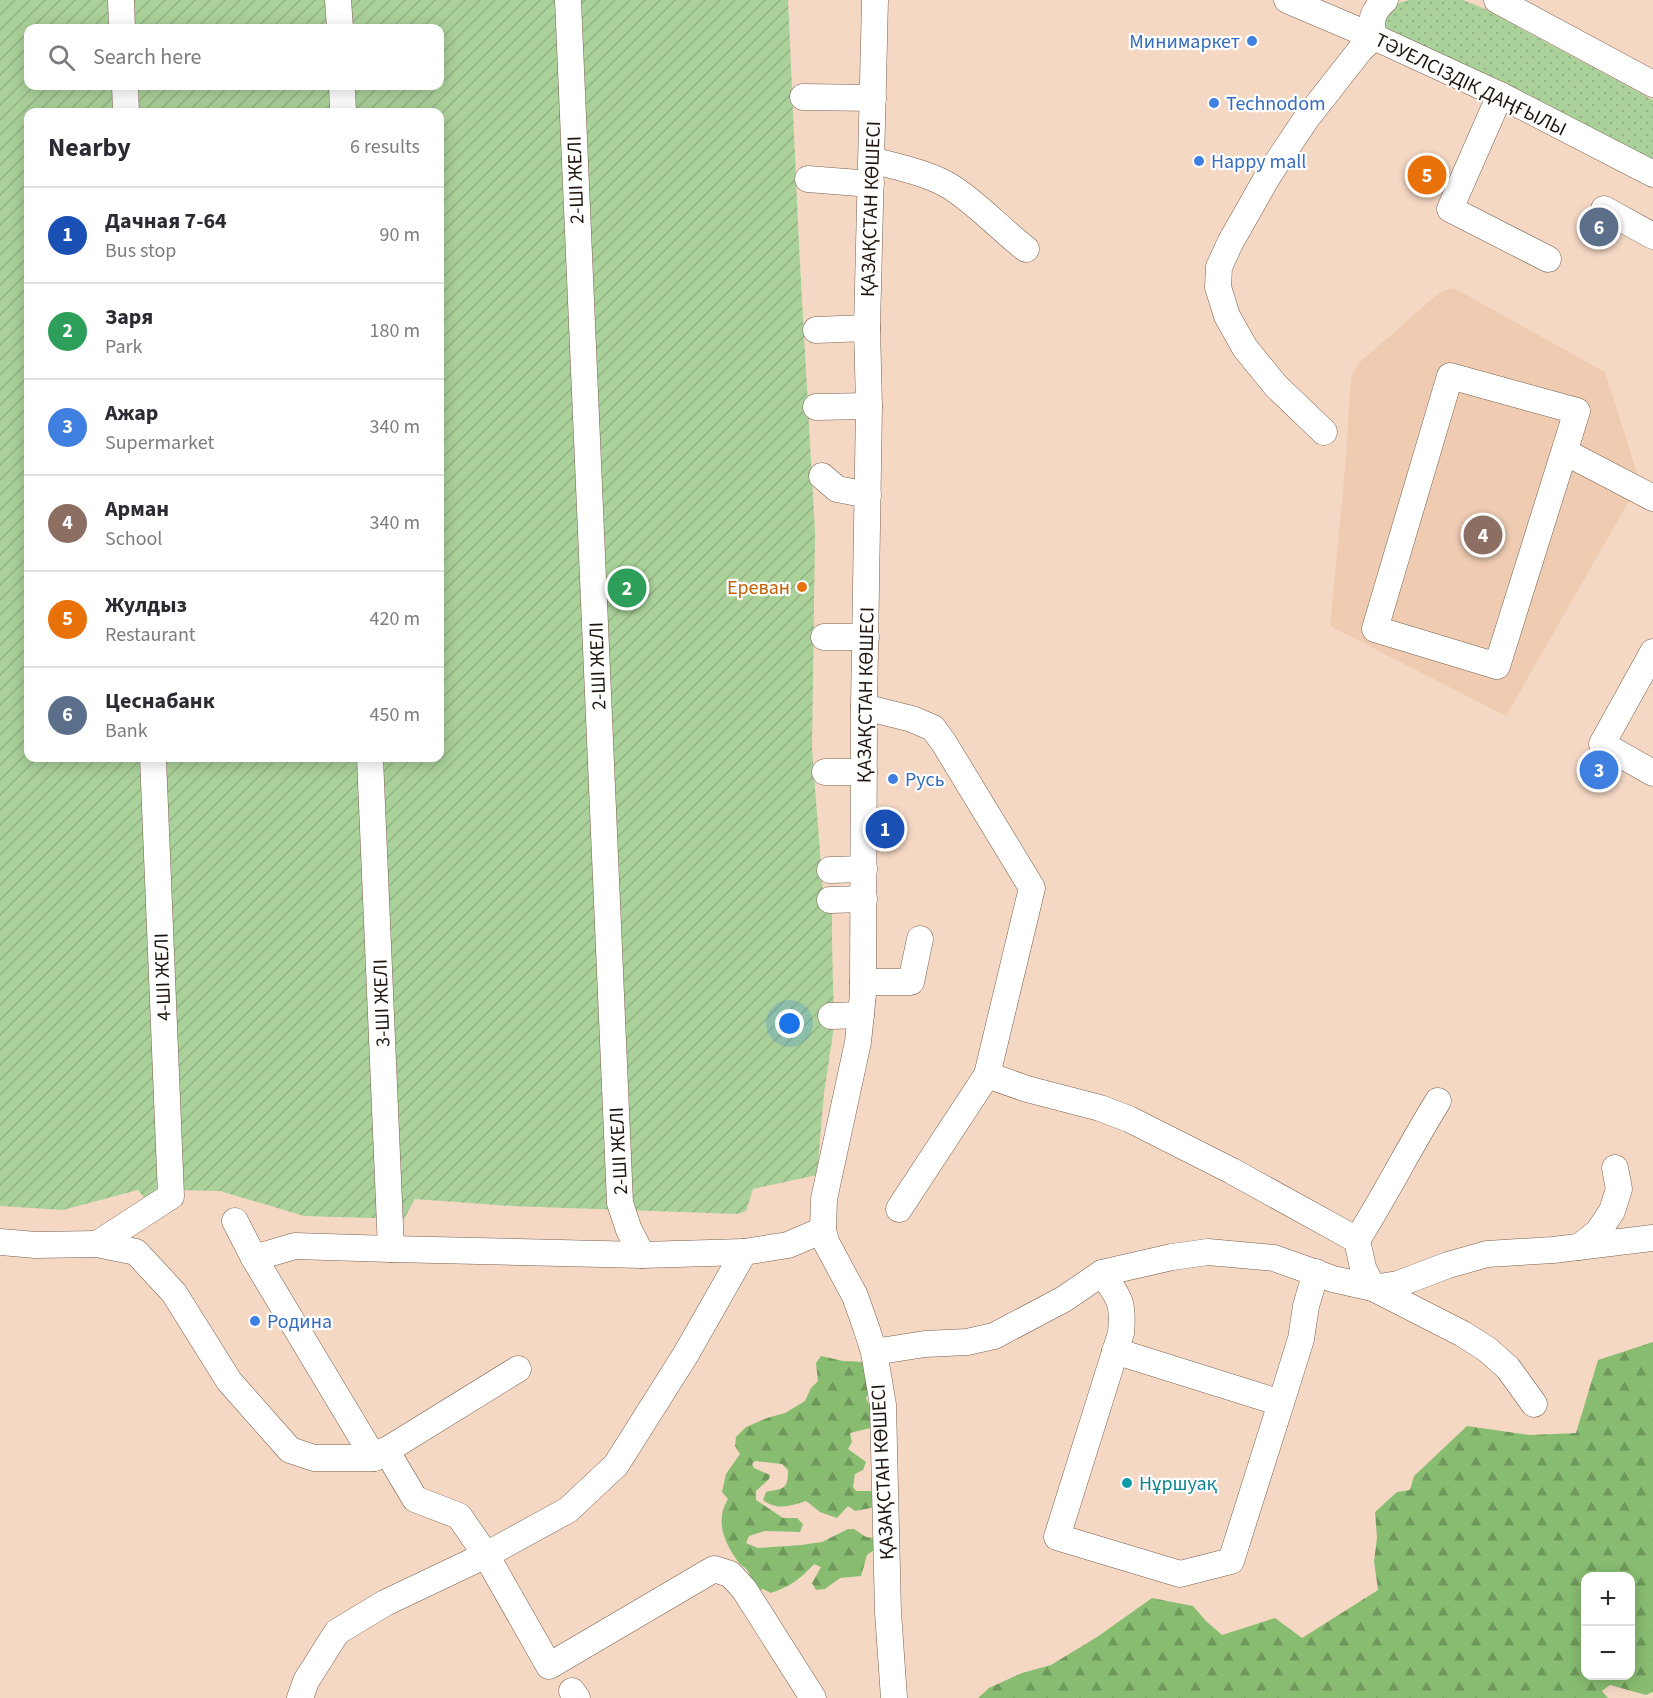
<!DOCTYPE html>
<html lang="en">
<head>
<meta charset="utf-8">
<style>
	:root { --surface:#fff; --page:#f7f7f7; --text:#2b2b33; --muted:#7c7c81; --line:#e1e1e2; --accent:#6a53cc }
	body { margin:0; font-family:"Source Sans 3",sans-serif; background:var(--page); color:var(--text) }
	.controls { position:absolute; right:18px; bottom:18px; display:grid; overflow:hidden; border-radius:12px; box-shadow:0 3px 15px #0003 }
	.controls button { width:54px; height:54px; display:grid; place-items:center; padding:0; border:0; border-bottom:2px solid var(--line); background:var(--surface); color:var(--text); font:30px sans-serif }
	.you { position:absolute; left:790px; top:1024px; width:21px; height:21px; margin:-15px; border:4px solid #fff; border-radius:50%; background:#1a73e8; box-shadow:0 0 0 9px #1a73e833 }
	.badge { display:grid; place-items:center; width:39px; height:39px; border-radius:50%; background:var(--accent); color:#fff; font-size:20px; font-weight:700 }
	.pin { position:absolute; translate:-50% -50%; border:3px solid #fff; box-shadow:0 2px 6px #0006 }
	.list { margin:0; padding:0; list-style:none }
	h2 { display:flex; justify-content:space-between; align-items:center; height:78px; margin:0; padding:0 24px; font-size:26px }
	h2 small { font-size:20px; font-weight:400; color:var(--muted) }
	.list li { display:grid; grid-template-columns:39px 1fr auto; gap:18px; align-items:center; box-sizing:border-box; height:96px; padding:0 24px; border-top:2px solid var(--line) }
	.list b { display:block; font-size:22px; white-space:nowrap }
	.list p { margin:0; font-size:20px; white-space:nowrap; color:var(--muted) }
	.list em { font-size:20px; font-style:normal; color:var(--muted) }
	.icon { flex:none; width:33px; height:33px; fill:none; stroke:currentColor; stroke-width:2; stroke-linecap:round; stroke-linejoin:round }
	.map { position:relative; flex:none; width:1653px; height:1698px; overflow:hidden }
	.search { position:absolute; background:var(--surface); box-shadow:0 3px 15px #0003; left:24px; top:24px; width:420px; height:66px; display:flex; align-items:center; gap:15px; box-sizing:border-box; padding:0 21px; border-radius:12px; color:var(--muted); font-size:22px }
	.panel { position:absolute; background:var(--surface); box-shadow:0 3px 15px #0003; left:24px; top:108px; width:420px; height:654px; border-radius:12px }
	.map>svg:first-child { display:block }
</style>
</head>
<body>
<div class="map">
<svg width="1653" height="1698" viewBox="0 0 1653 1698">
	<defs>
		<pattern id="grass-dots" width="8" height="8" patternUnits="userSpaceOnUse" patternTransform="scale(1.5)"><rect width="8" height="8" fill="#aad19a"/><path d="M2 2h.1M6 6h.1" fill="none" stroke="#92b384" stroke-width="1.8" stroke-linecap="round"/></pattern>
		<pattern id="forest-firs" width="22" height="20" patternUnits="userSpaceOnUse" patternTransform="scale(1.5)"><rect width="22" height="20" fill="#88bd71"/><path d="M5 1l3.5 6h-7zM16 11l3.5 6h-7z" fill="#6f985b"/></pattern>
		<pattern id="garden-furrows" width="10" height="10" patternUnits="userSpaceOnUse" patternTransform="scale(1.5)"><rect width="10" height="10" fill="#aad19a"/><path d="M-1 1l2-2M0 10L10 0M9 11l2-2" fill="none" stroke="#92b384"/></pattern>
	</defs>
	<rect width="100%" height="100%" fill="#f5d8c4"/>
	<polygon fill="#eecbb1" points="1454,288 1605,372 1640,482 1506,716 1330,626 1346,458 1350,388 1352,374 1360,362 1440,292"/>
	<polygon fill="url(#grass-dots)" points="1409,0 1463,0 1485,9 1653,100 1653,165 1387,34 1380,24 1389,6"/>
	<g fill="url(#forest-firs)" fill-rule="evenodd">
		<path d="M1653,1342V1692L1646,1695L1610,1685L1602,1691L1608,1698H978L989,1688L1022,1673L1051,1665L1097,1637L1152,1598L1193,1606L1206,1621L1222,1635L1275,1618L1302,1638L1378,1590L1374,1561L1377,1538L1375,1512L1397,1492L1410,1490L1414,1476L1467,1426L1530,1435L1576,1433L1598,1360ZM1586,1576H1630V1676H1586Z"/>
		<path d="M821,1356L843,1361L866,1362L876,1379L866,1398L877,1422L871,1428L850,1433L852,1442L848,1449L866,1462L863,1470L855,1474L853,1487L856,1491H870L883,1497L881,1506L855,1511L848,1506L837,1518L820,1512L806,1501C791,1506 777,1511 763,1500L766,1492C784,1488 788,1490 788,1470L782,1464L755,1461L752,1464L754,1468L770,1475L769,1479L756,1491V1500L783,1518H797L803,1524L800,1532L765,1531L749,1536L746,1543L758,1548L801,1545L822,1542L848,1529H854L866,1537L875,1538L874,1550L867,1555L861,1576L840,1578L825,1589L816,1590L812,1583L821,1567L814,1564C799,1580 791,1586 771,1593L763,1589L755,1591C753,1585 751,1575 747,1570C745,1567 742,1566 740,1564C725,1545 714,1521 728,1499L722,1492L726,1474L740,1454L735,1446L736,1437L746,1427L767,1418L785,1413L805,1401L811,1388L818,1381L816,1363Z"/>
	</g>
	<path fill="url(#garden-furrows)" fill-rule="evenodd" d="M0,0H788L799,246L815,532L812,749L824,904L832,909V940L834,1027L824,1093L817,1175L753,1189L746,1211L738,1214L511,1206L415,1199L404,1219L304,1216L220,1191L179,1190L146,1200L138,1190L63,1210L0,1206ZM28,28H440V86H28ZM28,112H440V758H28Z"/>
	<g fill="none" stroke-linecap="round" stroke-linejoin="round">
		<defs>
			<g id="minor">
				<polyline points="121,0 122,28"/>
				<polyline points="338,0 340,28"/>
				<polyline points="568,0 620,1203 629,1230 642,1255"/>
				<polyline points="875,0 867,328 869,406 864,707 863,994 858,1042 824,1199 823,1230 826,1242 855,1296 867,1330 874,1352 883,1405 888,1612 894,1698"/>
				<polyline points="1287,0 1374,37 1500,95 1653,174"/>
				<polyline points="1497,0 1653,84"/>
				<polyline points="125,86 126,112"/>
				<polyline points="342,86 343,112"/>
				<polyline points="1500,95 1450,209 1548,259"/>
				<polyline points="803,97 873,98"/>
				<path d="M872,160C897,167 929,173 951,187C978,204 1000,229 1026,249"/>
				<polyline points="808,179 871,184"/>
				<polyline points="1604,209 1653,236"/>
				<polyline points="816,330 867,328"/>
				<polygon points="1450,376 1577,411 1497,666 1375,629"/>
				<polyline points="816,407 869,406"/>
				<path d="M1324,432L1276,386L1245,348L1227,316L1218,287L1219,267L1230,243L1268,176L1306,119L1361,49L1374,37C1370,20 1372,12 1385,0"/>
				<polyline points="1565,452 1653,498"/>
				<polyline points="822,476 837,489 868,495"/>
				<polyline points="824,637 866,637"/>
				<polyline points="1653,652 1602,744 1653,773"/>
				<polyline points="864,707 912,719 933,728 944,743 1032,888 987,1075 899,1209"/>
				<polyline points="370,758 391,1249"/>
				<polyline points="825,772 864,772"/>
				<polyline points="830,870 864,869"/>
				<polyline points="830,900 864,899"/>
				<polyline points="863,982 911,982 920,939"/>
				<polyline points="831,1016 861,1015"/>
				<path d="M987,1075L1027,1089L1100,1108L1129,1119L1232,1171L1357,1240C1386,1194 1410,1146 1438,1101"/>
				<polyline points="235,1221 254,1258 374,1458 518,1369"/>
				<polyline points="1357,1240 1363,1268 1373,1288 1463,1334 1488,1350 1508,1368 1534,1404"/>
				<polyline points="0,1242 36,1245 97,1244 136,1252 174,1293 229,1381 290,1450 314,1458 374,1458"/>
				<polyline points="97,1244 171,1196 153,758"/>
				<polyline points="1579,1247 1598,1232 1612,1211 1619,1189 1615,1168"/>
				<polyline points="254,1258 295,1246 391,1249 642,1255 744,1252"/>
				<path d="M1102,1273C1119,1298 1124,1301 1121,1333L1057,1537L1180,1574L1231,1561L1281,1403"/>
				<polyline points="1115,1351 1281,1403 1301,1339 1306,1306 1316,1272"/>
				<polyline points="874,1352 925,1344 967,1342 994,1336 1064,1299 1102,1273 1172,1257 1208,1252 1274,1258 1333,1279 1373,1288 1398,1284 1448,1265 1487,1254 1553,1250 1653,1238"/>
				<polyline points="386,1450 415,1499 459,1516 486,1555 549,1666 714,1569 730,1574 744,1589 813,1698"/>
				<polyline points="572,1691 577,1698"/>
				<polyline points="300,1698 306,1681 337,1632 385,1603 486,1555 568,1510 616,1465 686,1354 744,1252 788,1245 823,1230"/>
			</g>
		</defs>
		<use href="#minor" stroke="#79604e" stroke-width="27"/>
		<use href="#minor" stroke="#fff" stroke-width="26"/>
	</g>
	<g fill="#3f7fe0" stroke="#fff" stroke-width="2">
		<circle cx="1252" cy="41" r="6"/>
		<circle cx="1214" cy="103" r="6"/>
		<circle cx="1199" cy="161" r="6"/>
		<circle cx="893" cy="779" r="6"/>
		<circle cx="255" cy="1321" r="6"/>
	</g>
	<circle fill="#e8710a" stroke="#fff" stroke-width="2" cx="802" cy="587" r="6"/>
	<circle fill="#0f9aa8" stroke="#fff" stroke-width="2" cx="1127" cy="1483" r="6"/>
	<g text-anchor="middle" stroke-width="4.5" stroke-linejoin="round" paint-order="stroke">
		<g font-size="20" fill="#366cbe" stroke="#fff" text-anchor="start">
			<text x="1240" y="48" text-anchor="end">Минимаркет</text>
			<text x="1226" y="110">Technodom</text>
			<text x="1211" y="168">Happy mall</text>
			<text x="905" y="786">Русь</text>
			<text x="267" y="1328">Родина</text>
		</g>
		<g font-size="20" fill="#1f150e" stroke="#fff">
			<text transform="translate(1471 84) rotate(26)" y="7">ТӘУЕЛСІЗДІК ДАҢҒЫЛЫ</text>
			<text transform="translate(575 180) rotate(-92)" y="7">2-ШІ ЖЕЛІ</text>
			<text transform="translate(870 209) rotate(-88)" y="7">ҚАЗАҚСТАН КӨШЕСІ</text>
			<text transform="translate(597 666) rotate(-92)" y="7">2-ШІ ЖЕЛІ</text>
			<text transform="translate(865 695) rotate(-89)" y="7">ҚАЗАҚСТАН КӨШЕСІ</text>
			<text transform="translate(162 977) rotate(-92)" y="7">4-ШІ ЖЕЛІ</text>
			<text transform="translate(381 1003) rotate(-92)" y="7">3-ШІ ЖЕЛІ</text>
			<text transform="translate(618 1151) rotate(-93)" y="7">2-ШІ ЖЕЛІ</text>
			<text transform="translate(882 1472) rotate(-93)" y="7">ҚАЗАҚСТАН КӨШЕСІ</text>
		</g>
		<g font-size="20" fill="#c56008" stroke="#fff" text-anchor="end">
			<text x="790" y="594">Ереван</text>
		</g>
		<g font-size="20" fill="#0d838f" stroke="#fff" text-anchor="start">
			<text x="1139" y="1490">Нұршуақ</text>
		</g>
	</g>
</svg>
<div class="controls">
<button>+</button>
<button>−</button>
</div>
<div class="you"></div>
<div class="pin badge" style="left:885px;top:829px;background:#1a4fb4">1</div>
<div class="pin badge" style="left:627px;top:588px;background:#2e9e5b">2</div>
<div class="pin badge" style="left:1599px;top:770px;background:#3f7fe0">3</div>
<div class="pin badge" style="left:1483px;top:535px;background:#8d6e63">4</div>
<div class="pin badge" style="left:1427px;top:175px;background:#e8710a">5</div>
<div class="pin badge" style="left:1599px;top:227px;background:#5c6f8a">6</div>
<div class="search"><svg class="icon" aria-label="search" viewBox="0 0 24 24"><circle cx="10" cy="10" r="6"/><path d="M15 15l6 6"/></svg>Search here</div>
<section class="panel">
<h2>Nearby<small>6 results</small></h2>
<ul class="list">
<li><span class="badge" style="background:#1a4fb4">1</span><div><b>Дачная 7-64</b><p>Bus stop</p></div><em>90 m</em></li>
<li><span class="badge" style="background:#2e9e5b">2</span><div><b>Заря</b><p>Park</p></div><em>180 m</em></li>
<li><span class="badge" style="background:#3f7fe0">3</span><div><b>Ажар</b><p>Supermarket</p></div><em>340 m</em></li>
<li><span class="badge" style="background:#8d6e63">4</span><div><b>Арман</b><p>School</p></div><em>340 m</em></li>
<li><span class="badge" style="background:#e8710a">5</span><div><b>Жулдыз</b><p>Restaurant</p></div><em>420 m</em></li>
<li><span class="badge" style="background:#5c6f8a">6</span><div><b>Цеснабанк</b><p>Bank</p></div><em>450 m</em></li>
</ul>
</section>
</div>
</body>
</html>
